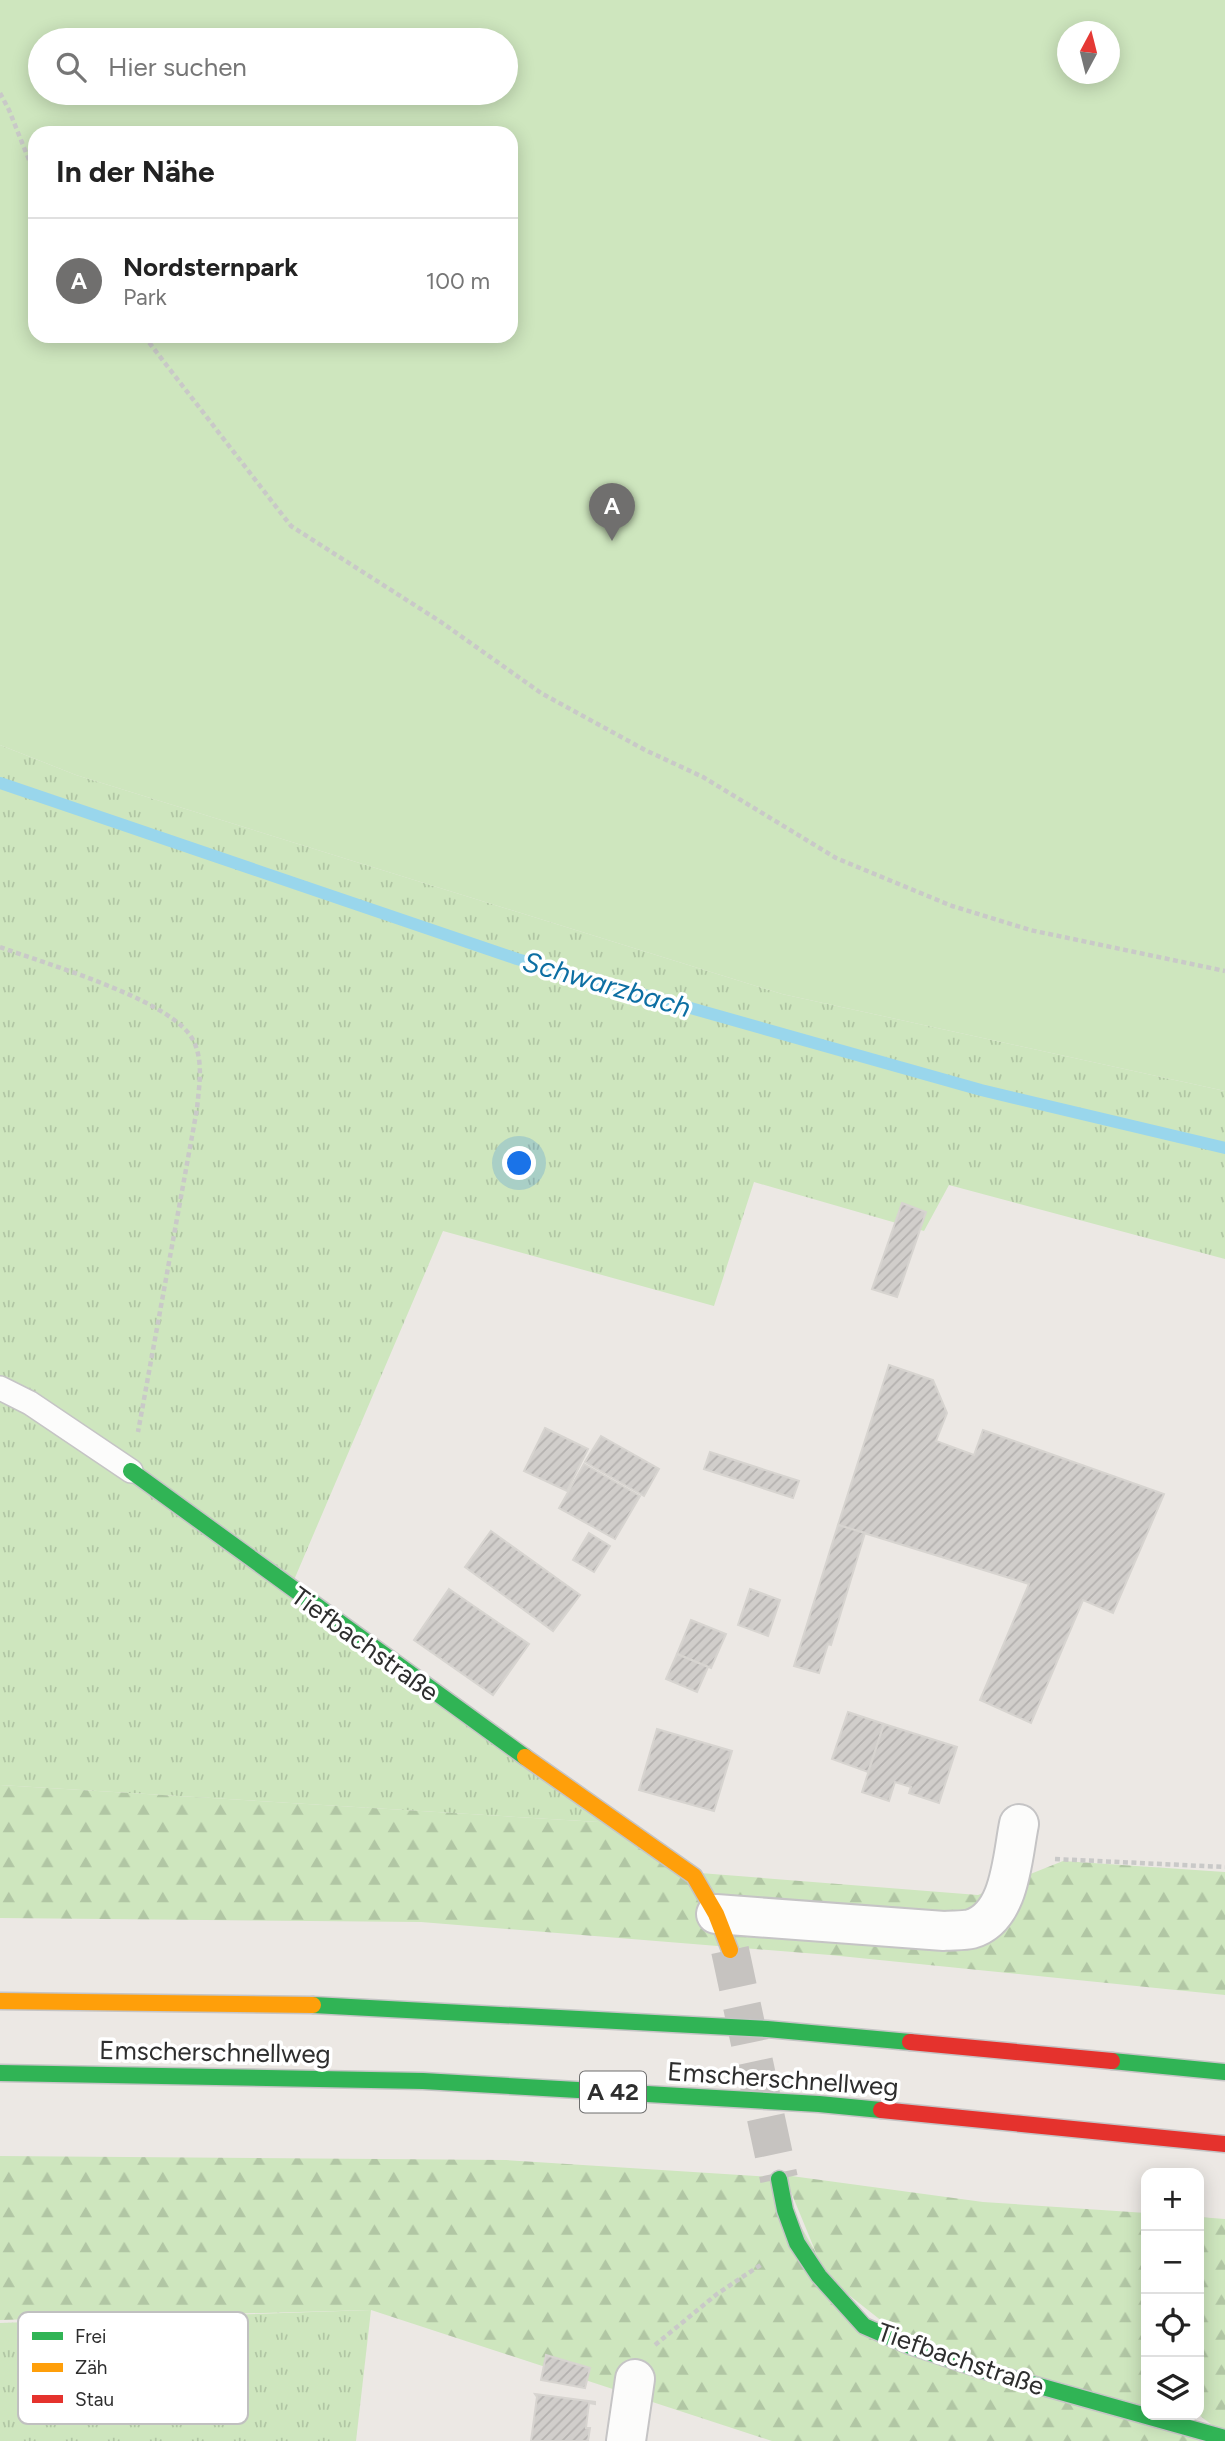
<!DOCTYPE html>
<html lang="de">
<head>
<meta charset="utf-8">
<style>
	:root { --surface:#fff; --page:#f6f6f6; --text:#222; --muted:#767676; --line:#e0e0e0; --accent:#706f6e }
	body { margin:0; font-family:Figtree,sans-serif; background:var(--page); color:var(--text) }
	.controls { position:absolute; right:21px; bottom:21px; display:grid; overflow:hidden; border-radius:14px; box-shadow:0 4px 18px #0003 }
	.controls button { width:63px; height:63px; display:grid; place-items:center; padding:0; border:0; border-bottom:2px solid var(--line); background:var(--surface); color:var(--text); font:35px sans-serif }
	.compass { position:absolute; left:1057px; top:21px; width:63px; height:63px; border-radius:50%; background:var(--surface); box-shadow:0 4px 18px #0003; rotate:7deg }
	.you { position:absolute; left:520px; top:1164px; width:24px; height:24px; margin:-18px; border:5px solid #fff; border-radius:50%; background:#1a73e8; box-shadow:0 0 0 10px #1a73e833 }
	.badge { display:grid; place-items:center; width:46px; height:46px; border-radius:50%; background:var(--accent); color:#fff; font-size:23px; font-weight:700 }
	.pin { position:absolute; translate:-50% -58px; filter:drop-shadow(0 2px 4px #0008) }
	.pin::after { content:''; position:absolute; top:37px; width:24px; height:21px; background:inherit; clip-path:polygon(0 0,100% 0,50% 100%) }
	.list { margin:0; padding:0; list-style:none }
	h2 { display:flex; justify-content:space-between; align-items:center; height:91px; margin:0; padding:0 28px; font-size:30px }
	h2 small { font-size:23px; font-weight:400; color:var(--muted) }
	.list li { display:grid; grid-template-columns:46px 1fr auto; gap:21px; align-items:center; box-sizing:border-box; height:126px; padding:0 28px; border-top:2px solid var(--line) }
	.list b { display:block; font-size:26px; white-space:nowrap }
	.list p { margin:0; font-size:23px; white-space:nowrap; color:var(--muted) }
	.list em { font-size:23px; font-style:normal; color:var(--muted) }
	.icon { flex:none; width:38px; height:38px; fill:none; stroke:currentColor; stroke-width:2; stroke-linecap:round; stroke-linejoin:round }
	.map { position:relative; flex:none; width:1225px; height:2441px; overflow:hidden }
	.search { position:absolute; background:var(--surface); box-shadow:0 4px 18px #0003; left:28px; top:28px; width:490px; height:77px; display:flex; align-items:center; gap:18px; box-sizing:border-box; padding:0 24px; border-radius:38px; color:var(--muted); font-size:26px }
	.panel { position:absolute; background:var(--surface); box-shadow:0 4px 18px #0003; left:28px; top:126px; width:490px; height:217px; border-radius:21px }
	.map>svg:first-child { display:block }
</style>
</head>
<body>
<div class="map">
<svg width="1225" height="2441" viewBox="0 0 1225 2441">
	<defs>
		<pattern id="grass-tufts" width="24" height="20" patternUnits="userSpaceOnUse" patternTransform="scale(1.75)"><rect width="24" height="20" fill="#cee6be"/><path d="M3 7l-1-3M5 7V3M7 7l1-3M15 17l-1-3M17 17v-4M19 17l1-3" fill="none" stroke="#b1c6a4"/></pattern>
		<pattern id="forest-firs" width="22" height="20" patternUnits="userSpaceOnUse" patternTransform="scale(1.75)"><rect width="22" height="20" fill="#cee6be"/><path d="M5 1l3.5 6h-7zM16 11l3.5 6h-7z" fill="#b1c6a4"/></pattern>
		<pattern id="building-hatch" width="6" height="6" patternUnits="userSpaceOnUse" patternTransform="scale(1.75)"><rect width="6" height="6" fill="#d1cecb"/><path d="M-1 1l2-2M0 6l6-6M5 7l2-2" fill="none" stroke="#b4b1af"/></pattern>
	</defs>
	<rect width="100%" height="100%" fill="#ece8e4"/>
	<g fill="url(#grass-tufts)">
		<polygon points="0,745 76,775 782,994 1225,1091 1225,1259 949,1185 924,1231 754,1182 714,1306 443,1231 291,1587 615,1823 0,1785"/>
		<polygon points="371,2310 356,2441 0,2441 0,2323"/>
	</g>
	<g fill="url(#forest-firs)">
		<polygon points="0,1785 615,1823 700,1873 978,1895 1063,1861 1225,1872 1225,1995 830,1955 421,1922 0,1918"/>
		<polygon points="0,2156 506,2160 773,2177 858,2327 1222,2441 772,2441 371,2310 0,2320"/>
		<polygon points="784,2175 983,2202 1146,2213 1146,2414 911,2344 826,2277"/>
		<polygon points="1199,2217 1225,2219 1225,2435 1199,2415"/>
	</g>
	<path fill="#cee6be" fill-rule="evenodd" d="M0,0H1225V1091L782,994L76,775L0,745ZM1068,32H1110V74H1068ZM40,40H506V93H40ZM35,133H511V336H35Z"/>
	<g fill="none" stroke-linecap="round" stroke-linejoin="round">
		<polyline stroke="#99d6ec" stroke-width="12" points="0,783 517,959 981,1090 1225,1148"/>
	</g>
	<g fill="url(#building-hatch)" stroke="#d7d4d0" stroke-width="2">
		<polygon points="902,1203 926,1212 897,1297 872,1289"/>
		<polygon points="889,1365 933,1380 947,1413 936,1441 974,1455 983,1430 1164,1494 1113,1613 1083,1600 1031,1723 980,1700 1029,1584 838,1525"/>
		<polygon points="545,1428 588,1449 567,1491 524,1471"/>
		<polygon points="601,1436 659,1469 644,1496 585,1462"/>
		<polygon points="710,1452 799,1481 793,1498 704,1469"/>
		<polygon points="584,1464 640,1496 615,1539 559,1508"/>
		<polygon points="838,1525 865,1533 831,1645 828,1644 819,1673 794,1666"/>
		<polygon points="491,1531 580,1595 553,1631 465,1567"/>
		<polygon points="589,1533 610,1546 594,1572 573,1560"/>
		<polygon points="449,1589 529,1644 493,1695 414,1640"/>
		<polygon points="750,1589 780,1600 768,1636 738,1625"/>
		<polygon points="691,1620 726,1634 711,1668 677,1654"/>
		<polygon points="677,1654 708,1667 697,1692 666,1679"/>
		<polygon points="848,1712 884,1724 868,1772 832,1759"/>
		<polygon points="884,1724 957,1747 939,1803 909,1793 911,1787 895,1782 889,1801 862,1792"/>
		<polygon points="657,1729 732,1751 714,1811 639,1790"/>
		<polygon points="546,2355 590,2368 585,2388 541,2380"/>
		<polygon points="535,2394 595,2402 595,2404 589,2403 586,2428 590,2428 588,2441 531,2441 537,2397"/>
	</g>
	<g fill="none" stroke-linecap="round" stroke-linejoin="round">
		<polyline stroke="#c6c3c0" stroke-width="38" stroke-dasharray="38 19" stroke-linecap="butt" points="730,1950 779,2179"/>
		<defs>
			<polyline id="lane" points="0,1388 30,1403 131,1471"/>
			<g id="street">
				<path d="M716,1914L944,1931C952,1930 963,1931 971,1929C1011,1917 1012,1858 1019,1824"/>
				<polyline points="626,2441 635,2379"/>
			</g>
			<g id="fast">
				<polyline points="131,1471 525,1757"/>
				<polyline points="313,2005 767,2029 910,2042"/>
				<polyline points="1112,2061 1225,2072"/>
				<polyline points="0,2073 423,2081 819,2104 881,2110"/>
				<polyline points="779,2179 785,2210 797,2243 819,2276 864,2326 910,2346 982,2370 1225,2438"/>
			</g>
			<g id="slow">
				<polyline points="525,1757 694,1876 716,1914 730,1950"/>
				<polyline points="0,2001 313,2005"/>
			</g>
			<g id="jam">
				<polyline points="910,2042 1112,2061"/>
				<polyline points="881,2110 1225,2144"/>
			</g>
		</defs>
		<use href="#lane" stroke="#c5c4c5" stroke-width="26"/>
		<use href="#street" stroke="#c5c4c5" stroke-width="42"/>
		<use href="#fast" stroke="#c5c4c5" stroke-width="19"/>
		<use href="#slow" stroke="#c5c4c5" stroke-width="19"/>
		<use href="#jam" stroke="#c5c4c5" stroke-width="19"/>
		<g stroke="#c9c9c8" stroke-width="4.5" stroke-dasharray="5 3.5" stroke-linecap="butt">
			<polyline points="0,93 9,110 35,175"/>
			<polyline points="144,336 291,526 441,622 541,693 645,750 703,777 836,858 952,906 1030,930 1225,971"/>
			<path d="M0,947C46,964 162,997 190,1035C205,1057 199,1085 197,1109L138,1432"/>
			<polyline points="1055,1859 1225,1867"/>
			<polyline points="655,2345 717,2294 762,2264"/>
		</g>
		<use href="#lane" stroke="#fcfcfb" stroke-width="23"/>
		<use href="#street" stroke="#fcfcfb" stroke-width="38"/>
		<use href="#fast" stroke="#30b455" stroke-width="16"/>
		<use href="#slow" stroke="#ff9f0a" stroke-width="16"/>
		<use href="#jam" stroke="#e5322d" stroke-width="16"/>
	</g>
	<g text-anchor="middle" stroke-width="7" stroke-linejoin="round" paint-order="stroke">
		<rect fill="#fff" stroke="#6d6d6d" stroke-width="2" x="580" y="2071.5" width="66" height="41" rx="5"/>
		<g font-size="24" font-weight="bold" fill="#2e2e2e">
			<text x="613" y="2100">A 42</text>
		</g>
		<g font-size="26" fill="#2e2e2e" stroke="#fff">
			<text transform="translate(365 1644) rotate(36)" y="9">Tiefbachstraße</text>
			<text transform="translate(215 2052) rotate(1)" y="9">Emscherschnellweg</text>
			<text transform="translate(783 2079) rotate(4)" y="9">Emscherschnellweg</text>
			<text transform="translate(961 2359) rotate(19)" y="9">Tiefbachstraße</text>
		</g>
		<g font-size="28" font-style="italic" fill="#0d6fa3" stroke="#fff">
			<text transform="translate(607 984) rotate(16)" y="10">Schwarzbach</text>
		</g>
	</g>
	<rect x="18" y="2312" width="230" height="112" rx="10" fill="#fff" stroke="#c0c0c0" stroke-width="2"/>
	<rect x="32" y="2332" width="31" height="8" fill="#30b455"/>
	<rect x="32" y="2363" width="31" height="9" fill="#ff9f0a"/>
	<rect x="32" y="2395" width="31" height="8" fill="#e5322d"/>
	<g font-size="19" fill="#2e2e2e">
		<text x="75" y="2343">Frei</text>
		<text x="75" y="2374">Zäh</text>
		<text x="75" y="2406">Stau</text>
	</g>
</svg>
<div class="controls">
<button>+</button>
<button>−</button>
<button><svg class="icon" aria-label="locate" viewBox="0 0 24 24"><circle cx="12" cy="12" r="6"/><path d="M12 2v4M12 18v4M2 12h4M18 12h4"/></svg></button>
<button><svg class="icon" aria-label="layers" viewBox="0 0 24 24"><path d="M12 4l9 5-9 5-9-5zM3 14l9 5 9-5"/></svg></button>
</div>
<svg class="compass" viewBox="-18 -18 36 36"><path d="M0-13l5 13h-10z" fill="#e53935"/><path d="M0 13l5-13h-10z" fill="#767676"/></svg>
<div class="you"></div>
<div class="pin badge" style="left:612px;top:541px">A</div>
<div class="search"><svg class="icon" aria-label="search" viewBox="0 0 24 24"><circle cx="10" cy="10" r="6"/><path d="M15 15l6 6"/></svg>Hier suchen</div>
<section class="panel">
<h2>In der Nähe<small></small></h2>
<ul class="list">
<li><span class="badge">A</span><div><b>Nordsternpark</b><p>Park</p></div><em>100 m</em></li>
</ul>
</section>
</div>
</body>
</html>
